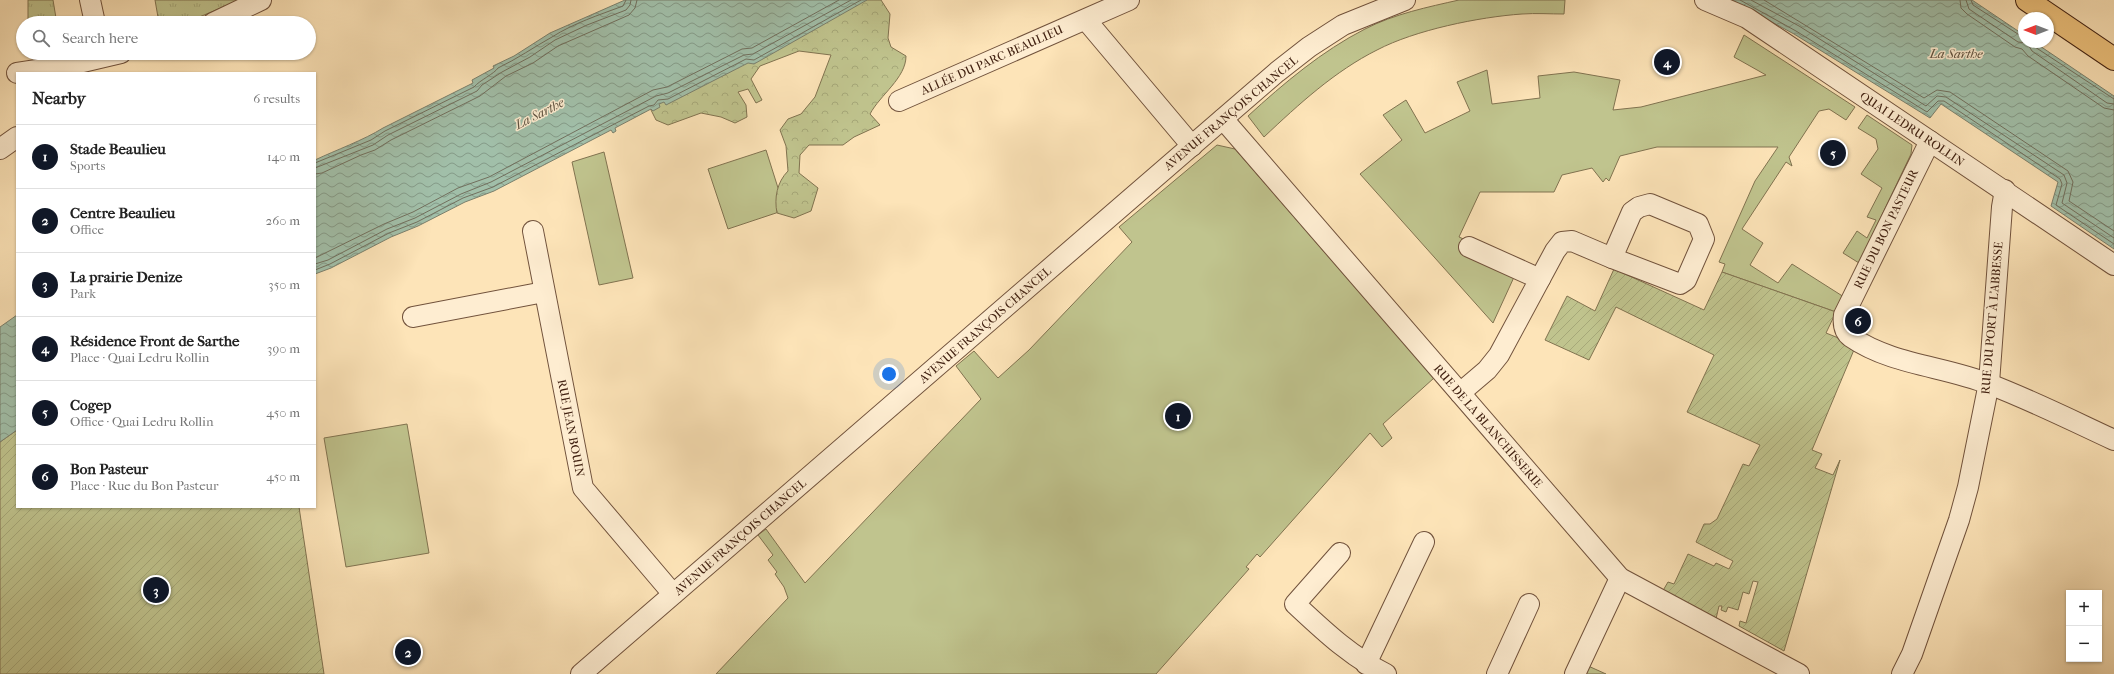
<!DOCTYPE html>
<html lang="en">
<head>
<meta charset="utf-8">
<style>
	:root { --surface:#fff; --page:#f6f6f6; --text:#222; --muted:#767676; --line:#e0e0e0; --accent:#111827 }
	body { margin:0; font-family:"IM FELL French Canon",serif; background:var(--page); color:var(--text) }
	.controls { position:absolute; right:12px; bottom:12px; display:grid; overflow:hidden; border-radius:0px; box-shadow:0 1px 3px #0004 }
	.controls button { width:36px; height:36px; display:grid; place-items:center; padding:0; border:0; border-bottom:1px solid var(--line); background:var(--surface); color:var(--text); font:20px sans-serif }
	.compass { position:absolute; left:2018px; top:12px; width:36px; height:36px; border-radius:50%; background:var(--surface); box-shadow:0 1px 3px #0004; rotate:270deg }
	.you { position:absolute; left:889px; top:374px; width:14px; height:14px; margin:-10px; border:3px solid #fff; border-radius:50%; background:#1a73e8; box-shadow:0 0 0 6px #1a73e833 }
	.badge { display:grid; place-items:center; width:26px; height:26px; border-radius:50%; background:var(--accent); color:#fff; font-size:13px; font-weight:700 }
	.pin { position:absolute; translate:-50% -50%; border:2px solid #fff; box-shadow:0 1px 4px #0006 }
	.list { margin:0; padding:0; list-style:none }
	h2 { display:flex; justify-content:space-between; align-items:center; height:52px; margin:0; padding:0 16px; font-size:17px }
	h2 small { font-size:13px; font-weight:400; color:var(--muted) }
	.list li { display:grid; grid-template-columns:26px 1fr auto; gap:12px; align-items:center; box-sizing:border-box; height:64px; padding:0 16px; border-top:1px solid var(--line) }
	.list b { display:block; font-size:15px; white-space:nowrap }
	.list p { margin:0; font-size:13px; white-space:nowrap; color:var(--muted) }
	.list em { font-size:13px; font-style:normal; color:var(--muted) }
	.icon { flex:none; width:22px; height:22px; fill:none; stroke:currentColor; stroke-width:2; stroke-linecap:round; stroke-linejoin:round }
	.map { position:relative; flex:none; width:2114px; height:674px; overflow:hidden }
	.search { position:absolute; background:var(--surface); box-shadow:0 1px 3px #0004; left:16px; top:16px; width:300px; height:44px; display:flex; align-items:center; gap:10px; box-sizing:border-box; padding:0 14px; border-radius:22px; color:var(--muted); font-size:15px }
	.panel { position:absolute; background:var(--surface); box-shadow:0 1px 3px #0004; left:16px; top:72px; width:300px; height:436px; border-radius:0px }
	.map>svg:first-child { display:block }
</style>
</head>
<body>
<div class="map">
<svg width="2114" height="674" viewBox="0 0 2114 674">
	<defs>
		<pattern id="forest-crowns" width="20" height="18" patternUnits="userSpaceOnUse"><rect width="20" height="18" fill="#c0c48e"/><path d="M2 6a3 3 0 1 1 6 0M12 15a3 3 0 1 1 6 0" fill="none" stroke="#a6a879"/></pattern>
		<pattern id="park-tufts" width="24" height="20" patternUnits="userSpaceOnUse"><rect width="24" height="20" fill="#c0c48e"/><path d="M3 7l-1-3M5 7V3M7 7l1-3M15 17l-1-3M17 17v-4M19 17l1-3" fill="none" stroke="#a6a879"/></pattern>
		<pattern id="garden-furrows" width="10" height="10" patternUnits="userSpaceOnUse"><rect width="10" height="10" fill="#c0c48e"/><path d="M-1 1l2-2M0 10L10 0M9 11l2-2" fill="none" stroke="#a6a879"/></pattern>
		<pattern id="water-waves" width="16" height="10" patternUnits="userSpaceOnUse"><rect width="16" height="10" fill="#a1bfa9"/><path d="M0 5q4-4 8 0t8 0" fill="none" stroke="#859b88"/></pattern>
	</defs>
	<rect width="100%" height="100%" fill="#fde4b8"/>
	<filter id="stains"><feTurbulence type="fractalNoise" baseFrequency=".005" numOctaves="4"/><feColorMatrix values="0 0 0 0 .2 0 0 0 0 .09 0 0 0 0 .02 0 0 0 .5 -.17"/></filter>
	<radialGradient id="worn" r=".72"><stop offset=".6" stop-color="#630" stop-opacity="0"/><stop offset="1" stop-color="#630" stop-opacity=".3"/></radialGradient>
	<g fill="#c0c48e" stroke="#817350">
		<path d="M1459,0H1565L1564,14C1550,14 1536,13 1522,14C1479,17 1415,30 1377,50C1335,71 1299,104 1264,137L1248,116C1284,83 1322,51 1365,29C1394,14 1428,7 1459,0Z"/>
		<polygon points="1744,35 1855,107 1846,120 1829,109 1819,111 1789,157 1792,166 1786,162 1742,229 1763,243 1750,265 1778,283 1792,264 1844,297 1836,312 1722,272 1725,264 1719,262 1755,181 1778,147 1657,147 1620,156 1609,181 1606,178 1603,182 1592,168 1562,175 1554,192 1480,192 1459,237 1520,264 1493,323 1360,174 1402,140 1383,115 1406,100 1425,133 1470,111 1457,82 1487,70 1492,104 1540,98 1538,76 1574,72 1620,80 1613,110 1641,107 1766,75 1734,57"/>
		<polygon points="1867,115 1912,145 1911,154 1859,263 1843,253 1857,231 1867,238 1876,220 1867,217 1882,188 1861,174 1878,149 1876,139 1858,128"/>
		<polygon points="1217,145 1235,149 1434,378 1383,424 1392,438 1382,447 1370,433 1260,557 1257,554 1246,567 1249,569 1156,674 716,674 788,598 784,587 775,574 777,572 768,560 773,555 758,535 766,529 805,583 981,399 956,366 974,351 998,378 1029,350 1132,242 1119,227"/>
		<polygon points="766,150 785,210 728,229 708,169"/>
		<polygon points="604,152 633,278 599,285 572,162"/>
		<polygon points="407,424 429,553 346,567 324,438"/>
		<polygon points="1586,665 1606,674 1582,674"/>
	</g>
	<path fill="url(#forest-crowns)" stroke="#817350" d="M847,0H881L890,14L888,38L891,47L906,56C906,78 880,95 870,114L880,125L854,137L843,145H809L800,155L799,173L818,188L811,211L794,218L777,213C774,198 777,182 788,171L786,146L780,130L788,119L801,114L815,97L831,55L799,51L760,66L751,79L762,100L756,103L748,89L738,92L746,105L747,117L735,123L721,117L701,113L668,125L656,120L648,104Z"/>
	<g fill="url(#park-tufts)" stroke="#817350">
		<polygon points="28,0 53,0 56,18 28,19"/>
		<polygon points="155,0 240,0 185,23 159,23"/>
	</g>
	<g fill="url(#garden-furrows)" stroke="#817350">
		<polygon points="1614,269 1704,310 1722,272 1836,312 1826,333 1856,345 1812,450 1822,454 1815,468 1833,475 1840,460 1784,651 1739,626 1740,621 1746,623 1758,582 1753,581 1749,594 1743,592 1738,610 1728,607 1726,612 1721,610 1722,606 1719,606 1715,623 1661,594 1668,582 1674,584 1688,554 1714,566 1716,563 1729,569 1733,561 1696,542 1704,524 1710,524 1717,519 1743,464 1749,466 1760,445 1687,412 1714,355 1616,307 1589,360 1545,340 1567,296 1595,311"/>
		<polygon points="17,430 17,507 299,507 324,674 0,674 0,442"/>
	</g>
	<g fill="url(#water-waves)" stroke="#7b806d">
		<path d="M625,0H867L754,64L748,63L666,105L664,102L659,104L660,107L653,111L651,109L615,128L616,131L613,133L611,130L494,191L465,202L418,226L391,237L331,268L315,274V160C336,150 364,140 383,128L473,83L472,80L494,68L493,66L514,56L550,33Z"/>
		<polygon points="1731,0 1972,0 2024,35 2024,42 2034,42 2114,96 2114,249 2051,206 2058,182 1941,104 1930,118 1794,34"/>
		<polygon points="17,315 17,430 0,442 0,327"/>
	</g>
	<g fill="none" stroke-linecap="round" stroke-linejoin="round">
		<g stroke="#72705e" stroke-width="1">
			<polyline points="1740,0 1796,31 1927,112 1938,101 1944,101 2060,179 2062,184 2056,205 2114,244"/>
			<polyline points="1751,0 1799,26 1926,106 1937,96 1946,97 2064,175 2067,183 2062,203 2114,238"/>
			<polyline points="1764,0 1924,98 1937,90 1950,92 2068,171 2073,182 2069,201 2114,231"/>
			<polyline points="1960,0 1961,8 1967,14 2015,47 2022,49 2028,56 2104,108 2114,110"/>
			<polyline points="1966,0 1969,9 2018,42 2027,43 2032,51 2107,103 2114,104"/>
			<polyline points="1971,0 1973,5 2024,38"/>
			<polyline points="2032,42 2035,47 2114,99"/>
			<path d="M315,163L371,140L385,131L474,87C480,80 494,74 498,68C517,59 534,47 552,37C574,23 599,15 623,6L626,0"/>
			<polyline points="315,168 373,145 388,135 477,91 482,85 502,72 530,57 555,40 587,25 626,10 630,5 631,0"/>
			<polyline points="315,174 322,173 361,155 375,150 391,140 480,96 506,76 533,63 558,46 629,15 635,8 637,0"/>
			<polyline points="315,258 384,224 413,212 458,188 489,177 653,90 667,87 742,49 752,48 839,0"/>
			<polyline points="315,264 328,260 387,229 415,218 461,194 491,182 656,96 668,93 744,55 753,54 851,0"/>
			<polyline points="315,270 330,264 389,233 417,222 463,198 493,187 649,106 654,105 658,100 668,99 746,59 754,60 861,0"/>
		</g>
		<defs>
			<g id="minor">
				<polyline points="90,0 95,23"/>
				<polyline points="1705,0 1747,18 2114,265"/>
				<polyline points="1086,20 1192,146"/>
				<polyline points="213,23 261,0"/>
				<polyline points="17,73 70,65 121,53"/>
				<polyline points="899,101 1129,0"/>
				<polyline points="1223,119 1620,578 1799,674"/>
				<path d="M1930,141L1844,315C1843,323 1844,332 1851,337C1892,365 1944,366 1989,384C2031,400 2073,421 2114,440"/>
				<polyline points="0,149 17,137"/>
				<polygon points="1650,204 1698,224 1704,239 1686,280 1680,284 1612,258 1632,212 1639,207"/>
				<polyline points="533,231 583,488 673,594"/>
				<polyline points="1469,247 1540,279"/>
				<polyline points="413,317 544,292"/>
				<polyline points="1460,393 1487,370 1499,355 1555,251 1562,242 1572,241 1612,258"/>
				<path d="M1340,553L1295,604C1324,631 1350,656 1386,674"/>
				<polyline points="1366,664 1424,542"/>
				<polyline points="581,674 1277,72 1309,47 1343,25 1405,0"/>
				<polyline points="1497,674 1529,604"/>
				<polyline points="1575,674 1620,578"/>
				<polyline points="1902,674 1912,654 1959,520 1968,487 1989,383 2002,207 2005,190"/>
			</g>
			<polyline id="major" points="2027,0 2114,59"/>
		</defs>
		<use href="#minor" stroke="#71523c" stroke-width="22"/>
		<use href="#major" stroke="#422212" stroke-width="24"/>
		<use href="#minor" stroke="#feedd1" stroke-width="20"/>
		<use href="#major" stroke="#eec27c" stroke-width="22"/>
	</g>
	<g text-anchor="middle" stroke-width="3" stroke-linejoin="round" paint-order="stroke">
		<g font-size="12" fill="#422212" stroke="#feedd1">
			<text transform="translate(992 60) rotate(-24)" y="4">ALLÉE DU PARC BEAULIEU</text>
			<text transform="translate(1231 113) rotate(-40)" y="4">AVENUE FRANÇOIS CHANCEL</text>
			<text transform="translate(1912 129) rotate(34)" y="4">QUAI LEDRU ROLLIN</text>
			<text transform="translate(1886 229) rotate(-64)" y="4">RUE DU BON PASTEUR</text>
			<text transform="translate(1992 318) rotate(-85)" y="4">RUE DU PORT À L'ABBESSE</text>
			<text transform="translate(985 325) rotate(-41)" y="4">AVENUE FRANÇOIS CHANCEL</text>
			<text transform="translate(1488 426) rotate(49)" y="4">RUE DE LA BLANCHISSERIE</text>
			<text transform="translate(571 428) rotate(79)" y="4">RUE JEAN BOUIN</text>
			<text transform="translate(740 537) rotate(-41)" y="4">AVENUE FRANÇOIS CHANCEL</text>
		</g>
		<g font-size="13" font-style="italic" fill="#5e513f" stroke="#feedd1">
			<text x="1956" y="58">La Sarthe</text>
			<text transform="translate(539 113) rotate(-27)" y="5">La Sarthe</text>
		</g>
	</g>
	<rect width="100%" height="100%" filter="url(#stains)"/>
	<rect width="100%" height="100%" fill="url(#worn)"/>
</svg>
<div class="controls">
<button>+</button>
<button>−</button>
</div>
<svg class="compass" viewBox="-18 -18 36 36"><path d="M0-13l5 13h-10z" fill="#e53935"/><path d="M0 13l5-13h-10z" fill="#767676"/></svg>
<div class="you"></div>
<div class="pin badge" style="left:1178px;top:416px">1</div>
<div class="pin badge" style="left:408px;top:652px">2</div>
<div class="pin badge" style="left:156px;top:590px">3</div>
<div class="pin badge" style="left:1667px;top:62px">4</div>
<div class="pin badge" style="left:1833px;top:153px">5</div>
<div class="pin badge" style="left:1858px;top:321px">6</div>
<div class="search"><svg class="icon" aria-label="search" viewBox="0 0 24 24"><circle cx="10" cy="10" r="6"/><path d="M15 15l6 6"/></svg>Search here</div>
<section class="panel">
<h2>Nearby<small>6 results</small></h2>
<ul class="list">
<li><span class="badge">1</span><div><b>Stade Beaulieu</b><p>Sports</p></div><em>140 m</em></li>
<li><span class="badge">2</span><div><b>Centre Beaulieu</b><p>Office</p></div><em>260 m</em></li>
<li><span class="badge">3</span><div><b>La prairie Denize</b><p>Park</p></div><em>350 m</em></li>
<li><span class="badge">4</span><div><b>Résidence Front de Sarthe</b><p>Place · Quai Ledru Rollin</p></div><em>390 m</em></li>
<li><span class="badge">5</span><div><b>Cogep</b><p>Office · Quai Ledru Rollin</p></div><em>450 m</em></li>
<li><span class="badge">6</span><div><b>Bon Pasteur</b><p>Place · Rue du Bon Pasteur</p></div><em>450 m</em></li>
</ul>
</section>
</div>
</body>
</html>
